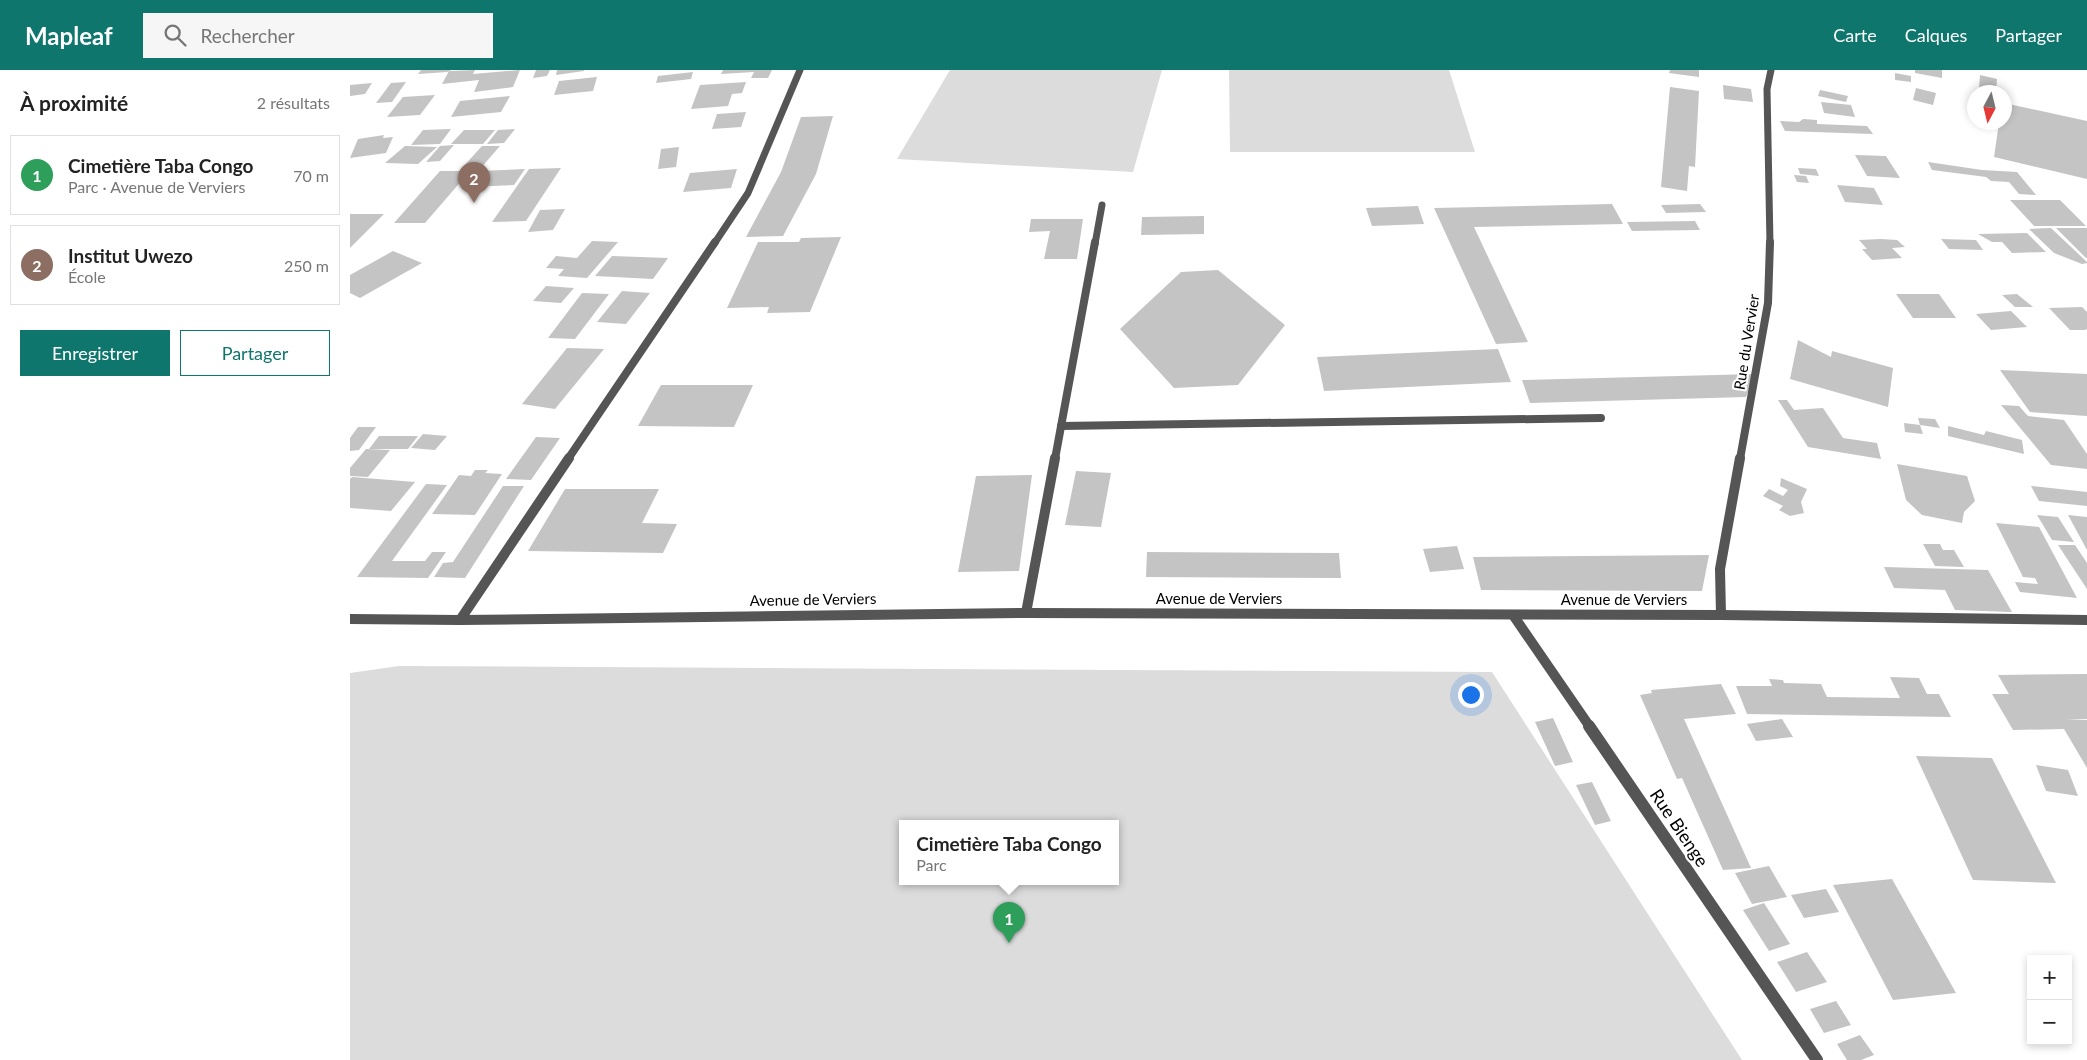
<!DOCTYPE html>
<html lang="fr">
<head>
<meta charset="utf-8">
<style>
	:root { --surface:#fff; --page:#f6f6f6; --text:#222; --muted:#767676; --line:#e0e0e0; --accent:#0f766e }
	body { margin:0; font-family:Lato,sans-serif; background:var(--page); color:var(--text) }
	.controls { position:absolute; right:15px; bottom:15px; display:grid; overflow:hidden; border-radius:0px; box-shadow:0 2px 8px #0003 }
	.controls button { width:45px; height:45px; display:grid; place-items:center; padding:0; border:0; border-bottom:1px solid var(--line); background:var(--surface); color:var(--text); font:25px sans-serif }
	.compass { position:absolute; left:1617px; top:15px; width:45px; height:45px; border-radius:50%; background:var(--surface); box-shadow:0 2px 8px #0003; rotate:187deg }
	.you { position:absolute; left:1120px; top:624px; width:18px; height:18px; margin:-12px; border:4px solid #fff; border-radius:50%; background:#1a73e8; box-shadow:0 0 0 8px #1a73e833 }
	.badge { display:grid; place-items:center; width:32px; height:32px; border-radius:50%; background:var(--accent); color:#fff; font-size:16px; font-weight:700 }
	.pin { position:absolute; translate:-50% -41px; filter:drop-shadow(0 1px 2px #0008) }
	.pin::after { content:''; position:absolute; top:26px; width:18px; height:15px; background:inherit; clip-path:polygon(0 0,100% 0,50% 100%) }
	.popup { position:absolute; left:549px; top:750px; width:220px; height:65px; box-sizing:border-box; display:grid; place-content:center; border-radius:0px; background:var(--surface); filter:drop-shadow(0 1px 4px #0005); font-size:16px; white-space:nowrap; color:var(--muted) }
	.popup b { font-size:19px; color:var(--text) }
	.popup::after { content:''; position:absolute; left:50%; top:100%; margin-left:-10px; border:10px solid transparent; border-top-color:var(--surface) }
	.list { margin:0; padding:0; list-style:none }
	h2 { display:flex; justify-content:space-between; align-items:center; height:65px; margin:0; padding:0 20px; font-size:21px }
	h2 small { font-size:16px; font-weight:400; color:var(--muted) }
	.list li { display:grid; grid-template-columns:32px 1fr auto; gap:15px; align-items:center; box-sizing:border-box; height:80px; margin:0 10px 10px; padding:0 10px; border:1px solid var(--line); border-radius:0px }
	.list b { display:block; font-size:19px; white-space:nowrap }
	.list p { margin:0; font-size:16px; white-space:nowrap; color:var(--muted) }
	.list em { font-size:16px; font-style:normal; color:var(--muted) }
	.actions { display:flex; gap:10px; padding:15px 20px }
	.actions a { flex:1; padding:11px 0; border:1px solid var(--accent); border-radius:0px; text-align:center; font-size:18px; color:var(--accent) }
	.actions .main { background:var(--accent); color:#fff }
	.icon { flex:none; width:28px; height:28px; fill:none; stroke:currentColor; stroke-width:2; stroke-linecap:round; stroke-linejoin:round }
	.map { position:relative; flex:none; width:1737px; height:990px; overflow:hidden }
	header { display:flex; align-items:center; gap:30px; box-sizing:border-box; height:70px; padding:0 25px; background:var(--accent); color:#fff }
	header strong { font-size:24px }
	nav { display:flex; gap:28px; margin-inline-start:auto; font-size:18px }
	.search { width:350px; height:45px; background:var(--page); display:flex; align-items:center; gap:12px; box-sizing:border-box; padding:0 18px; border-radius:0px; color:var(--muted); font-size:19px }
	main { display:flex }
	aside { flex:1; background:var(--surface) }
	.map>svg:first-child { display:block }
</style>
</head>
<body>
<header>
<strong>Mapleaf</strong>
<div class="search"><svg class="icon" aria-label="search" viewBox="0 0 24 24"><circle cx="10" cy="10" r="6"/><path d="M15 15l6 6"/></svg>Rechercher</div>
<nav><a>Carte</a><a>Calques</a><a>Partager</a></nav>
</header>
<main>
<aside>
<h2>À proximité<small>2 résultats</small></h2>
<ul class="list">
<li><span class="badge" style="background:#2e9e5b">1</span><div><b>Cimetière Taba Congo</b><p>Parc · Avenue de Verviers</p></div><em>70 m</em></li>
<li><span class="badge" style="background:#8d6e63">2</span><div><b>Institut Uwezo</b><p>École</p></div><em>250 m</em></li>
</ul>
<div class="actions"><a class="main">Enregistrer</a><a>Partager</a></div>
</aside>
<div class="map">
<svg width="1737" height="990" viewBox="0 0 1737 990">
	<rect width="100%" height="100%" fill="#fff"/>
	<g fill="#dcdcdc" fill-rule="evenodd">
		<polygon points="600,0 812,0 783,102 547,89"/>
		<polygon points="879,0 1099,0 1125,82 880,82"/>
		<path d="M49,596L1142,602L1392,990H0V603ZM765,754V812H553V754Z"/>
	</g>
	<g fill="#c4c4c4">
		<polygon points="71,0 101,0 97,2 68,4"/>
		<polygon points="125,0 123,4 170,0 163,17 124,22 129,10 92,14 99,1"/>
		<polygon points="186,0 200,0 197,6 183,8"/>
		<polygon points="207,0 234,0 234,1 206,5"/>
		<polygon points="373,0 422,0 418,8 401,8 404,2 371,4"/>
		<polygon points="1320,0 1349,0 1349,7 1319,3"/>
		<polygon points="1565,0 1592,0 1592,8 1565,3"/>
		<polygon points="343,2 341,9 306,13 308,6"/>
		<polygon points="1545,3 1561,6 1561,12 1545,10"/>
		<polygon points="1630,5 1647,9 1646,22 1629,19"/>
		<polygon points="247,7 243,21 204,25 209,11"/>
		<polygon points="56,12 42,32 26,33 41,13"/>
		<polygon points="396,12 392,23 382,24 378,36 341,39 350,15"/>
		<polygon points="22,13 15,24 0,26 0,15"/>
		<polygon points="1373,15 1401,19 1403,32 1374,29"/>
		<polygon points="1320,17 1349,21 1345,97 1339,96 1337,121 1311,117"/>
		<polygon points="1566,18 1586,23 1583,35 1563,30"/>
		<polygon points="1470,20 1498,26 1496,32 1468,26"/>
		<polygon points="85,25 70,45 37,47 53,27"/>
		<polygon points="160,26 151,42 101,47 110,31"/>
		<polygon points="1471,32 1501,35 1505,47 1474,43"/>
		<polygon points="1654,33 1737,51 1737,109 1644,87 1649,52 1654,52"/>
		<polygon points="396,42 391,57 362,59 367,44"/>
		<polygon points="483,46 466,104 433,166 396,167 431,102 451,47"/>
		<polygon points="1453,49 1467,50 1467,54 1517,56 1523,64 1435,61 1430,51 1449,52"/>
		<polygon points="101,59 90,74 61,75 73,60"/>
		<polygon points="165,59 154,73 137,74 148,60"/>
		<polygon points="114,60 145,60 133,74 101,74"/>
		<polygon points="34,65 33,68 43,67 36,83 0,88 8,69"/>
		<polygon points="104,75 90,91 76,92 90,76"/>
		<polygon points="55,76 56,76 87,77 68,94 35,93"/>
		<polygon points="132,76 150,76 130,99 111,99"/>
		<polygon points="329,77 326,97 308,99 311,79"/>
		<polygon points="1505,85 1536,86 1550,108 1517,106"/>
		<polygon points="1578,92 1632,100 1667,102 1686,125 1669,124 1659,112 1641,111 1636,107 1582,100"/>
		<polygon points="211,98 176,151 142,152 179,99"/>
		<polygon points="1448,98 1466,99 1469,106 1450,104"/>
		<polygon points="175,99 164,115 118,117 129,101"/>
		<polygon points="387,99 381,118 333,122 340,103"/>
		<polygon points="90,101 120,101 75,153 44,153"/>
		<polygon points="1444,105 1456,106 1459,113 1447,112"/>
		<polygon points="1487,115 1524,118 1533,135 1495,132"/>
		<polygon points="1660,130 1710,130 1736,156 1684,156"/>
		<polygon points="1262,134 1273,154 1124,157 1178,272 1146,274 1084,138"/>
		<polygon points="1350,134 1356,142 1316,143 1311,135"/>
		<polygon points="1068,136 1074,154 1022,156 1016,138"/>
		<polygon points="215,139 203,160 178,162 190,140"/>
		<polygon points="0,144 34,144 0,178"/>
		<polygon points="854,146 854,164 791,165 792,147"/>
		<polygon points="681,149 733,149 727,189 694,189 700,161 679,162"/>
		<polygon points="1345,151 1350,160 1282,161 1277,152"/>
		<polygon points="1701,158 1737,192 1737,193 1732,194 1704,183 1679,159"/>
		<polygon points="1706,158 1737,158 1737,188 1736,188"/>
		<polygon points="1677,163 1696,182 1662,183 1652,172 1642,172 1628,164"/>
		<polygon points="491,167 460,242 417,243 419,237 377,238 408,172 449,172 451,168"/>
		<polygon points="1531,169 1547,170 1555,177 1542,178 1552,188 1522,190 1512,179 1517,179 1509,170"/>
		<polygon points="1591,169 1626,170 1633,180 1599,179"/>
		<polygon points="242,171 268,172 237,208 208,206 214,199 196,198 206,186 227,188"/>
		<polygon points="43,181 72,193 10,228 0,223 0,205"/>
		<polygon points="262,186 318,188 303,209 245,206"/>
		<polygon points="868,200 935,255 888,315 824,318 770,259 831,202"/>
		<polygon points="196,216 224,218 211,233 183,231"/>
		<polygon points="272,221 300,223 276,254 247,252"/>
		<polygon points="232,223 259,224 225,269 198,268"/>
		<polygon points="1546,224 1589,224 1606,248 1563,248"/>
		<polygon points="1667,224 1683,237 1665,237 1652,225"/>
		<polygon points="1732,237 1737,242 1737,259 1735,260 1720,260 1699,238"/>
		<polygon points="1661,241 1677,257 1641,260 1626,244"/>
		<polygon points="1448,270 1481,287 1482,281 1543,298 1538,337 1440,309"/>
		<polygon points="217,278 254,279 205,339 172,334"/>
		<polygon points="1148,279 1161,312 974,321 967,287"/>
		<polygon points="1650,300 1737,304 1737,346 1680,342"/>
		<polygon points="1405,304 1396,327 1180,333 1172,310"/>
		<polygon points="311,315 403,315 384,357 288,356"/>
		<polygon points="1428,330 1437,330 1444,340 1473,338 1493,368 1527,373 1531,389 1458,377"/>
		<polygon points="1651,335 1669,336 1678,346 1714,350 1737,384 1737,399 1701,395"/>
		<polygon points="1568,348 1585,349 1590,358 1570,355"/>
		<polygon points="1554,353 1570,355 1573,364 1555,362"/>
		<polygon points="1598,356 1634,365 1636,361 1672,370 1674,384 1598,366"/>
		<polygon points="8,357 26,357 9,380 0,381 0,368"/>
		<polygon points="73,364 97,366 85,380 61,378"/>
		<polygon points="29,366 68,366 58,379 19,379"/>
		<polygon points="186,367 210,368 181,410 156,409"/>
		<polygon points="16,379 40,380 18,407 0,406 0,398"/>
		<polygon points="1547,394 1617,406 1625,431 1614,442 1612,453 1572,445 1556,430"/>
		<polygon points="125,400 138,400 135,403 152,404 125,445 82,444 109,405 121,406"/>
		<polygon points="726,401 761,403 751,457 715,455"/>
		<polygon points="682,405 669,501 608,502 626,406"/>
		<polygon points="2,407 65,412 41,441 0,438 0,409"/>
		<polygon points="1431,408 1457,419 1451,432 1454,443 1440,446 1429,440 1433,436 1413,426 1419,419 1433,426 1438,420 1430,416"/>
		<polygon points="76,414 97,415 42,491 75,491 82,482 96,482 78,508 7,507"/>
		<polygon points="153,416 174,416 115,508 84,507 93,493 103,492"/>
		<polygon points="1681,416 1737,422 1737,436 1689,431"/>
		<polygon points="215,419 309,419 292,453 327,454 313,483 178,481"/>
		<polygon points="1687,445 1708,447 1724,472 1702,470"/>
		<polygon points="1718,445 1737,447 1737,480"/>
		<polygon points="1646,453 1689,457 1727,528 1670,522 1665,512 1688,514 1685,508 1673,507"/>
		<polygon points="1573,474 1590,474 1593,480 1604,480 1614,497 1585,496"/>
		<polygon points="1708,475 1725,475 1737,493 1737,519"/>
		<polygon points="1107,476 1114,499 1080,502 1073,479"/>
		<polygon points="797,482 989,483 991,508 796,507"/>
		<polygon points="1359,485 1352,521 1131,520 1123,487"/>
		<polygon points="1534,497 1638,500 1662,542 1605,540 1595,520 1544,518"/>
		<polygon points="1737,604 1737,649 1716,649 1737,650 1737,698 1714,659 1663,660 1642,624 1659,624 1648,605"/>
		<polygon points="1540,607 1569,608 1577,624 1589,624 1601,647 1397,644 1386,616 1422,616 1419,609 1433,610 1434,613 1471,614 1477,627 1550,628"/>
		<polygon points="1371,614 1386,644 1334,649 1401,798 1373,800 1332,708 1327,709 1290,625 1302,623 1301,620"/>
		<polygon points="1203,648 1223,692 1205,696 1185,652"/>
		<polygon points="1432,649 1443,667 1406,671 1397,654"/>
		<polygon points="1566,686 1642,688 1706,813 1623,810"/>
		<polygon points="1686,695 1718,700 1728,726 1696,721"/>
		<polygon points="1242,712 1261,751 1245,755 1226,715"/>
		<polygon points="1419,796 1437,827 1402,834 1385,803"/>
		<polygon points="1542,809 1606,923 1543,930 1483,815"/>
		<polygon points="1476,819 1489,842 1454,848 1441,825"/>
		<polygon points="1414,833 1440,874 1419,881 1393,840"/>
		<polygon points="1457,882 1477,912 1446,922 1427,892"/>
		<polygon points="1486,931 1501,955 1474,963 1460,939"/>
		<polygon points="1510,965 1524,985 1511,990 1497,990 1487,974"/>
	</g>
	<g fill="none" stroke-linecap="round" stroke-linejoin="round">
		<polyline stroke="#555" stroke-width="7" points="745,174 752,135"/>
		<g stroke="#555" stroke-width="8">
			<polyline points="711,356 1251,348"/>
			<polyline points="705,389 745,172"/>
		</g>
		<polyline stroke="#555" stroke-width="10" points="676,543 705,388"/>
		<g stroke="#555" stroke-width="7">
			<polyline points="364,174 398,123 450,0"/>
			<polyline points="1420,174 1417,19 1421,0"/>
		</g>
		<g stroke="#555" stroke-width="8">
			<polyline points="218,389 365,172"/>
			<polyline points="1390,389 1418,233 1420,172"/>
		</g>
		<g stroke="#555" stroke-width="10">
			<polyline points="1163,545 1240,657"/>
			<polyline points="1371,545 1370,499 1390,388"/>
			<polyline points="0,549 110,550 676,543 1371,545 1737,550"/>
			<polyline points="110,550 219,388"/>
		</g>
		<polyline stroke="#555" stroke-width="12" points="1239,656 1467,990"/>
	</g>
	<g text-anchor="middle" stroke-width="4.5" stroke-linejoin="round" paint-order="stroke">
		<g font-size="15" fill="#000" stroke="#fff">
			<text transform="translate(1397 272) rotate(-81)" y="5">Rue du Vervier</text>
			<text x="869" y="534">Avenue de Verviers</text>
			<text transform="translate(463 530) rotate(-1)" y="5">Avenue de Verviers</text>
			<text x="1274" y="535">Avenue de Verviers</text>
		</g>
		<g font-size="18" fill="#000" stroke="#fff">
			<text transform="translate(1329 758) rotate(56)" y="6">Rue Bienge</text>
		</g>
	</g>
</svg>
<div class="controls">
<button>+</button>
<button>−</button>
</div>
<svg class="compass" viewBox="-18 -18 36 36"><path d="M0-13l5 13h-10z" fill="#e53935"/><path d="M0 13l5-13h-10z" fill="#767676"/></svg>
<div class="you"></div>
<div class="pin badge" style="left:659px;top:873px;background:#2e9e5b">1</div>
<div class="popup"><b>Cimetière Taba Congo</b>Parc</div>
<div class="pin badge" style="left:124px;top:133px;background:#8d6e63">2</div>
</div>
</main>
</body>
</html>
